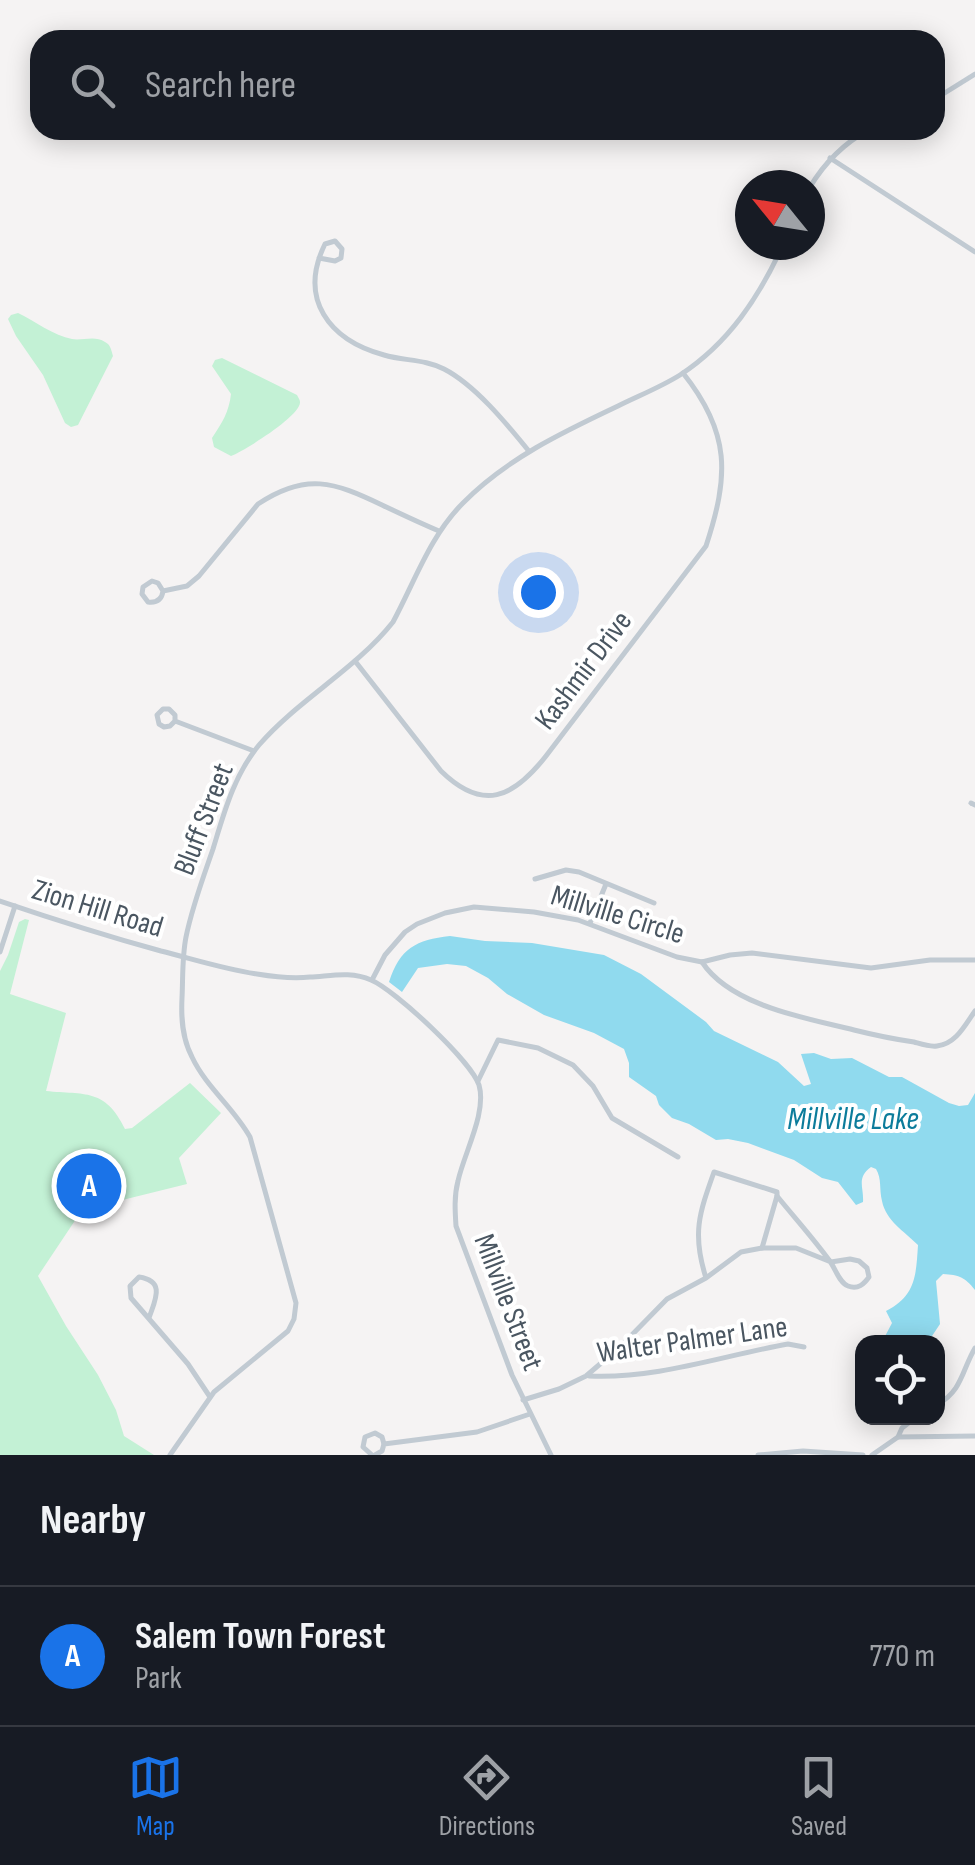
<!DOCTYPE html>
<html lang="en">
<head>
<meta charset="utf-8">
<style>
	:root { --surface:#171b24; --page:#20242c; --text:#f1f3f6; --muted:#9ea1a6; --line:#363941; --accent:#1a73e8 }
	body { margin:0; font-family:"Sofia Sans Condensed",sans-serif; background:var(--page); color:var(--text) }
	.controls { position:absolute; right:30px; bottom:30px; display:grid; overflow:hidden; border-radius:20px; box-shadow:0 5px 25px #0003 }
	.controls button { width:90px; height:90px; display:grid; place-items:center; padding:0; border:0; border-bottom:2px solid var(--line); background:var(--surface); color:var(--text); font:50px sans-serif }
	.compass { position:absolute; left:735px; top:170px; width:90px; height:90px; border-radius:50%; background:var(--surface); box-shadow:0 5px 25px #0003; rotate:300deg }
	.you { position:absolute; left:538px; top:592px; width:35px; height:35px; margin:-25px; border:8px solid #fff; border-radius:50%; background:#1a73e8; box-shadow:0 0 0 15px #1a73e833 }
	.badge { display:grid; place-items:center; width:65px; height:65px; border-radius:50%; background:var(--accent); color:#fff; font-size:32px; font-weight:700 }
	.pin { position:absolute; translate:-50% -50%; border:5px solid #fff; box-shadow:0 2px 10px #0006 }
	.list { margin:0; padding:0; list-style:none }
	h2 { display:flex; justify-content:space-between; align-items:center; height:130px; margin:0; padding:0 40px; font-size:42px }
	h2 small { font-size:32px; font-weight:400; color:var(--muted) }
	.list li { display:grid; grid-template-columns:65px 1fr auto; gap:30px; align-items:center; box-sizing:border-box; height:140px; padding:0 40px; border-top:2px solid var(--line) }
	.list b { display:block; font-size:38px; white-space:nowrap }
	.list p { margin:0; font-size:32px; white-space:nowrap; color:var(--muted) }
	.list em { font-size:32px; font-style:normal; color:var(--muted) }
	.icon { flex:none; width:55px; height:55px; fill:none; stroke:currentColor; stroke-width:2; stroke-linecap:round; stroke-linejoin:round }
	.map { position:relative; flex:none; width:975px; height:1455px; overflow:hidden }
	.search { position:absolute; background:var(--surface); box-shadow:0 5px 25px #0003; left:30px; right:30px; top:30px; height:110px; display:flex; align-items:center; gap:25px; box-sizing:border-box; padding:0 35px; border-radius:30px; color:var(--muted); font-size:38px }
	.sheet { height:270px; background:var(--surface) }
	nav { display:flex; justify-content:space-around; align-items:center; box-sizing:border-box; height:140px; border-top:2px solid var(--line); background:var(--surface); font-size:28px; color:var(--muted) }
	nav a { display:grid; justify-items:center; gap:5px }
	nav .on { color:var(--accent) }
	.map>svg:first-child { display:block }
</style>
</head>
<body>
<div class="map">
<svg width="975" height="1455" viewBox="0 0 975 1455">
	<rect width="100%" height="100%" fill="#f5f3f3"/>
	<g fill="#c3f1d5">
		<path d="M18,313C35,321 54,336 72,339C82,341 95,335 105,342C111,345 111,350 113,356L78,425L71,427L65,423L43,375L16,336L8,319L11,315Z"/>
		<path d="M222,358L297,395C298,397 300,400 300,402C301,416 244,451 231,456L214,447L212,438C222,423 229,412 231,394L212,366L215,360Z"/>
		<path d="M25,919L29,920L10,994L66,1013L46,1091C85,1095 105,1088 125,1129L132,1128L190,1083L221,1113L179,1158L187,1184L82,1210L38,1276L66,1326L98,1375L116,1410L124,1436L154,1455H0V971L8,955L19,922Z"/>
	</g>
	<path fill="#90daee" d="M450,936L485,941L532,943L604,955L641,974L706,1022L714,1031L778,1062L804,1086L811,1084L801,1054L814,1053L831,1059L852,1058L889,1077H902L949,1103L959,1106L968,1105L975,1093V1290C965,1277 959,1275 943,1274L936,1281L940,1324L928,1342H906L894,1335L890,1342H882L892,1323L886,1311C916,1296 916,1275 918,1245C904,1231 886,1221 882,1201C879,1189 882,1179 876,1169L871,1167C856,1178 864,1187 863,1202L856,1205L838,1182L822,1178L794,1160L748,1143L728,1139L716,1140L689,1124L672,1118L659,1105L656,1096L629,1077V1063L624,1049L594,1033L544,1015L507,994L488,978L466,966L447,964L418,968L402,992L389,982C400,948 416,940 450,936Z"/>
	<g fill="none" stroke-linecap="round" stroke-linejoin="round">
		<g stroke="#c1cad2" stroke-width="5">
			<polyline points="935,99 975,74"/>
			<polyline points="830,158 975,252"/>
			<path d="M810,187C825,162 843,144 868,130"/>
			<path d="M319,258L335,261L341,258L342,249L335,241L325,244C298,299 329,340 384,355C404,361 425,359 444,369C475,385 506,423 528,450"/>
			<path d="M163,591C162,599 157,603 148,602L142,594L143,587L152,581L158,583L163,591L187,586L199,576L258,504C306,472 334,482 382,505C401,514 420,523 439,531"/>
			<path d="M355,661L441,771C483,812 513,798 546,756L706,546C729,476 731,433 683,373"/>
			<polyline points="175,721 170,726 164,727 159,724 157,715 163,709 169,709 175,715 175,721 254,751"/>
			<polyline points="971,803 975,805"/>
			<polyline points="535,879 566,870 579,872 654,903"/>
			<path d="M0,901C53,919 107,936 161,951C193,959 224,969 257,974C275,977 292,979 310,977C331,976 351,971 371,980C395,990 471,1061 479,1085C487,1113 464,1153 458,1181C454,1196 455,1211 456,1226L512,1375L551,1455"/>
			<polyline points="590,923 606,884"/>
			<polyline points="0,952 15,906"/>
			<path d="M702,962C731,1006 806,1018 854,1030C874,1035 893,1039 914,1042C921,1044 929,1047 937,1046C956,1044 965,1025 975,1011"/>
			<polyline points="372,980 385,955 405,932 417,924 445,913 474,907 534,912 578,920 677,957 702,962 730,955 752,953 871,968 930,960 975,960"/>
			<polyline points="478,1081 498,1040 538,1048 573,1065 593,1086 612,1118 678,1157"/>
			<polyline points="762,1248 777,1196"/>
			<path d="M149,1318C155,1300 166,1281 139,1277L130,1286L131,1298L188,1364L210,1397"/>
			<path d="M589,1376C658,1379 721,1356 788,1344L804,1347"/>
			<path d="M523,1400L559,1389L586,1376L620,1347L667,1299L706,1278L741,1252L762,1248H796L831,1262L850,1259L859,1261L867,1268L869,1277C864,1284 858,1290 848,1286C839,1283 835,1267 829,1260C813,1238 794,1217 777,1196V1192L714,1172C699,1214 692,1234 706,1278"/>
			<path d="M938,1404C962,1391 962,1370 975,1348"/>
			<polyline points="898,1437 975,1436"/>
			<path d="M170,1455L214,1392L288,1331L294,1319L296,1303L250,1137C234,1108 206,1087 192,1057C182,1038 181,1018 182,998C183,978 182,957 186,937C192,907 203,878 213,849C224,813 234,775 259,745C299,699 355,670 393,622C415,581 430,536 463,503C506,459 563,432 618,406C638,396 661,387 680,375C729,343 759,297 783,245"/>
			<polyline points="372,1455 363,1447 365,1437 375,1433 382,1437 384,1444"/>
			<polyline points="375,1455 382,1451 384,1444 477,1432 530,1414"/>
			<polyline points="758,1455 803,1451 863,1455"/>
			<polyline points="872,1455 898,1437 902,1428 915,1418"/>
		</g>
	</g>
	<g text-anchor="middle" stroke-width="8" stroke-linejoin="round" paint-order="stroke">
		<g font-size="30" fill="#4a5661" stroke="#fff">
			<text transform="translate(583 670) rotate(-53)" y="10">Kashmir Drive</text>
			<text transform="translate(203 819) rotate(-69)" y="10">Bluff Street</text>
			<text transform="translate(98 908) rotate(17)" y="10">Zion Hill Road</text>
			<text transform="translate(618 914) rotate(17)" y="10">Millville Circle</text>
			<text transform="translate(509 1302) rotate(69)" y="10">Millville Street</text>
			<text transform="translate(692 1339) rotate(-8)" y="10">Walter Palmer Lane</text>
		</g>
		<g font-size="32" font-style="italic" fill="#0c7c9b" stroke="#fff">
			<text x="853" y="1129">Millville Lake</text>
		</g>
	</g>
</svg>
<div class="controls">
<button><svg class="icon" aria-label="locate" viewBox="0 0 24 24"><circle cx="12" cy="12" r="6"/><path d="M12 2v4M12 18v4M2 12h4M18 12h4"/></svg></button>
</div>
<svg class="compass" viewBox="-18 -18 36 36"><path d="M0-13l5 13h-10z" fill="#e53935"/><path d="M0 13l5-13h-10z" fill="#9ea1a6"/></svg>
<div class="you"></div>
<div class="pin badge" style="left:89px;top:1186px">A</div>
<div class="search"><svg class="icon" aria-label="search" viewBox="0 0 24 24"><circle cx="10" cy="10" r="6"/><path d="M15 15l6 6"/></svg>Search here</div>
</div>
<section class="sheet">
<h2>Nearby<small></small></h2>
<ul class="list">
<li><span class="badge">A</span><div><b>Salem Town Forest</b><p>Park</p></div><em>770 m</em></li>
</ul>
</section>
<nav>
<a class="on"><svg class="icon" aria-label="map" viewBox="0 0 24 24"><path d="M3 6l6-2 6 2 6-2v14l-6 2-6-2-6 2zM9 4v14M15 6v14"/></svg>Map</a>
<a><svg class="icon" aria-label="directions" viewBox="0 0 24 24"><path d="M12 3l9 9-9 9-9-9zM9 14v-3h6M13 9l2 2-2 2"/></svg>Directions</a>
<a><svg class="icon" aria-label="saved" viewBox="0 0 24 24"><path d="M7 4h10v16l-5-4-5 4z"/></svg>Saved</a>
</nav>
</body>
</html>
